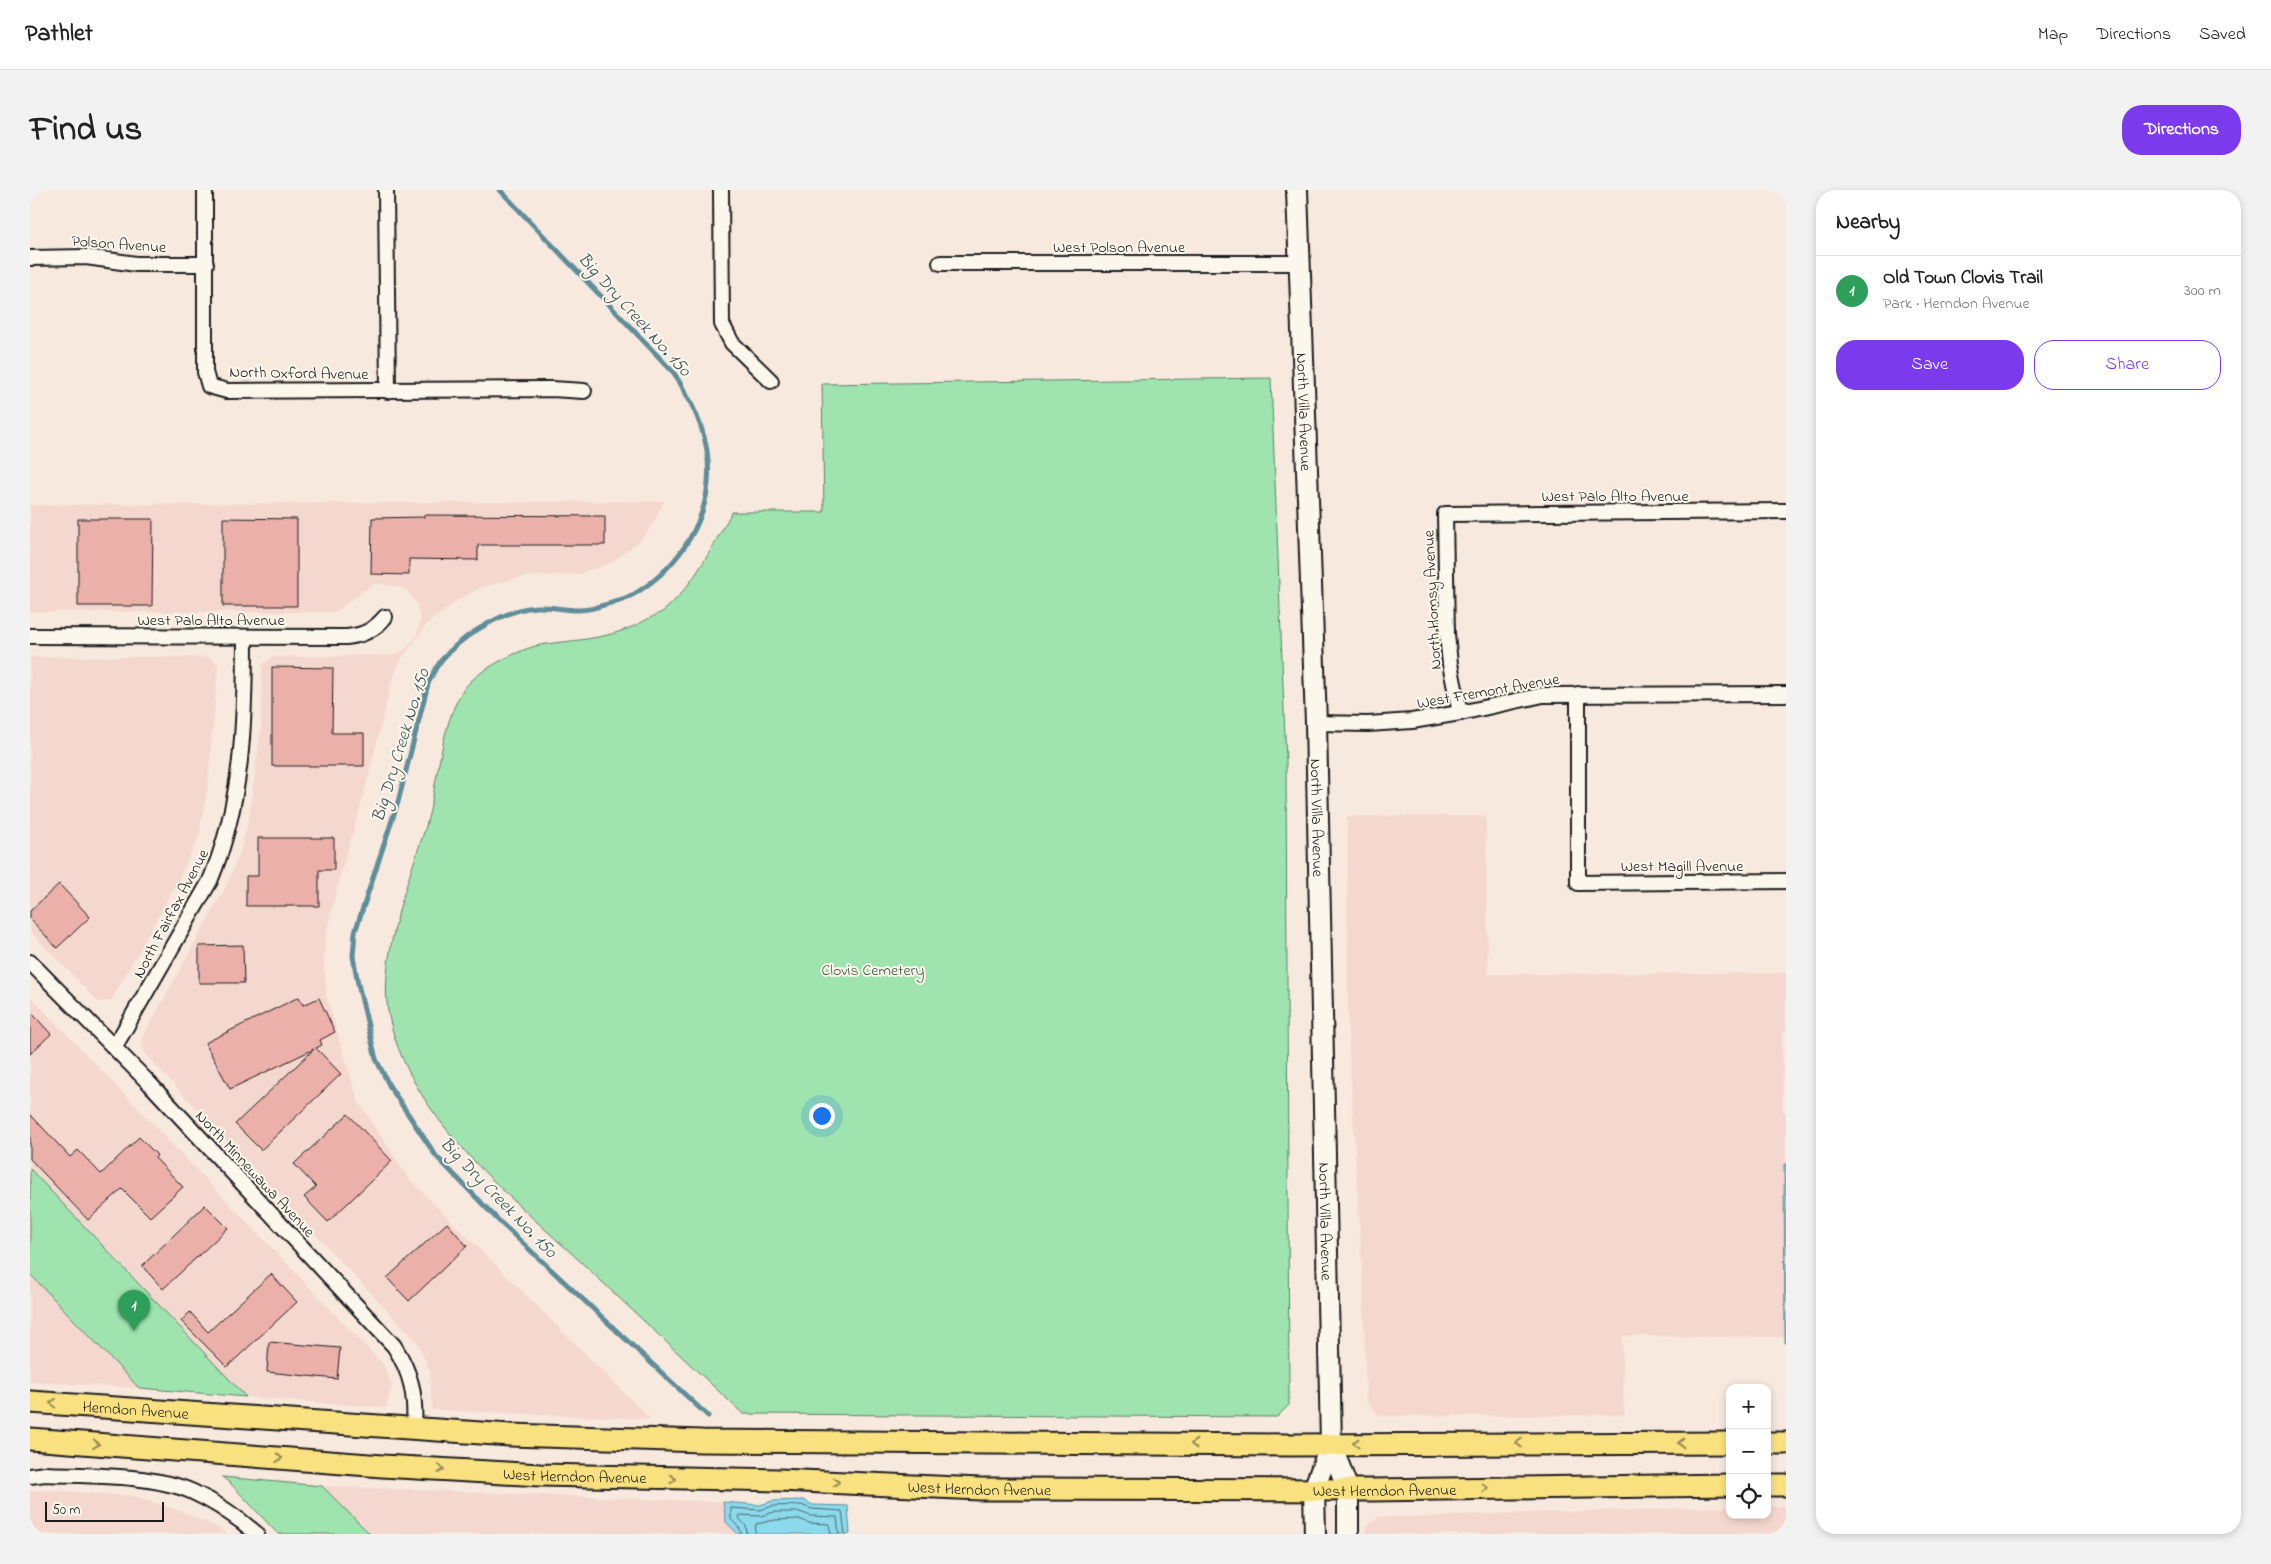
<!DOCTYPE html>
<html lang="en">
<head>
<meta charset="utf-8">
<style>
	:root { --surface:#fff; --page:#f2f2f2; --text:#222; --muted:#767676; --line:#e0e0e0; --accent:#7c3aed }
	body { margin:0; font-family:"Indie Flower",sans-serif; background:var(--page); color:var(--text) }
	.controls { position:absolute; right:15px; bottom:15px; display:grid; overflow:hidden; border-radius:10px; box-shadow:0 2px 8px #0003 }
	.controls button { width:45px; height:45px; display:grid; place-items:center; padding:0; border:0; border-bottom:1px solid var(--line); background:var(--surface); color:var(--text); font:25px sans-serif }
	.scale { position:absolute; left:15px; bottom:12px; width:119px; box-sizing:border-box; padding-left:5px; border:2px solid #1c1c1c; border-top:0; font-size:14px; line-height:18px; white-space:nowrap; color:#1c1c1c; -webkit-text-stroke:4px #fbf7ec; paint-order:stroke }
	.you { position:absolute; left:791px; top:925px; width:18px; height:18px; margin:-12px; border:4px solid #fff; border-radius:50%; background:#1a73e8; box-shadow:0 0 0 8px #1a73e833 }
	.badge { display:grid; place-items:center; width:32px; height:32px; border-radius:50%; background:var(--accent); color:#fff; font-size:16px; font-weight:700 }
	.pin { position:absolute; translate:-50% -41px; filter:drop-shadow(0 1px 2px #0008) }
	.pin::after { content:''; position:absolute; top:26px; width:18px; height:15px; background:inherit; clip-path:polygon(0 0,100% 0,50% 100%) }
	.list { margin:0; padding:0; list-style:none }
	h2 { display:flex; justify-content:space-between; align-items:center; height:65px; margin:0; padding:0 20px; font-size:21px }
	h2 small { font-size:16px; font-weight:400; color:var(--muted) }
	.list li { display:grid; grid-template-columns:32px 1fr auto; gap:15px; align-items:center; box-sizing:border-box; height:70px; padding:0 20px; border-top:1px solid var(--line) }
	.list b { display:block; font-size:19px; white-space:nowrap }
	.list p { margin:0; font-size:16px; white-space:nowrap; color:var(--muted) }
	.list em { font-size:16px; font-style:normal; color:var(--muted) }
	.actions { display:flex; gap:10px; padding:15px 20px }
	.actions a { flex:1; padding:11px 0; border:1px solid var(--accent); border-radius:20px; text-align:center; font-size:18px; color:var(--accent) }
	.actions .main { background:var(--accent); color:#fff }
	.icon { flex:none; width:28px; height:28px; fill:none; stroke:currentColor; stroke-width:2; stroke-linecap:round; stroke-linejoin:round }
	.map { position:relative; flex:none; width:1756px; height:1344px; overflow:hidden; border-radius:20px }
	header { display:flex; align-items:center; gap:30px; box-sizing:border-box; height:70px; padding:0 25px; background:var(--surface); border-bottom:1px solid var(--line) }
	header strong { font-size:24px }
	nav { display:flex; gap:28px; margin-inline-start:auto; font-size:18px }
	.intro { display:flex; align-items:center; justify-content:space-between; box-sizing:border-box; height:120px; padding:0 30px }
	h1 { margin:0; font-size:35px }
	.button { padding:12px 22px; border-radius:20px; background:var(--accent); color:#fff; font-size:18px; font-weight:700 }
	main { display:flex; gap:30px; padding:0 30px }
	aside { flex:1; background:var(--surface); border-radius:20px; box-shadow:0 2px 8px #0003 }
	.map>svg:first-child { display:block }
</style>
</head>
<body>
<header>
<strong>Pathlet</strong>
<nav><a>Map</a><a>Directions</a><a>Saved</a></nav>
</header>
<div class="intro"><h1>Find us</h1><a class="button">Directions</a></div>
<main>
<div class="map">
<svg width="1756" height="1344" viewBox="0 0 1756 1344">
	<rect width="100%" height="100%" fill="#f8e9df"/>
	<filter id="ink" filterUnits="userSpaceOnUse"><feTurbulence type="fractalNoise" baseFrequency=".02" numOctaves="2"/><feDisplacementMap in="SourceGraphic" scale="10" xChannelSelector="R" yChannelSelector="G"/><feConvolveMatrix kernelMatrix="1 2 1 2 8 2 1 2 1" color-interpolation-filters="sRGB"/></filter>
	<g filter="url(#ink)">
		<g fill="#f4d8cf">
			<polygon points="634,311 623,334 612,349 581,373 549,384 492,387 453,397 433,407 397,434 371,470 362,490 333,609 311,682 295,749 294,775 297,808 328,911 379,989 621,1229 402,1220 400,1182 387,1152 113,862 112,848 196,696 209,665 218,633 231,539 232,475 241,467 364,465 378,457 387,445 390,429 387,415 378,402 372,398 345,393 305,422 0,422 0,315"/>
			<polygon points="0,467 179,467 188,475 178,595 169,646 150,687 81,811 68,812 0,741"/>
			<polygon points="1317,626 1456,626 1458,784 1756,783 1756,840 1752,845 1753,922 1756,922 1756,974 1754,975 1755,1147 1592,1146 1594,1225 1350,1226 1336,1211 1333,1095 1318,842"/>
			<polygon points="0,806 353,1174 362,1196 356,1218 216,1207 0,979"/>
			<polygon points="0,1084 109,1198 0,1192"/>
			<polygon points="292,1296 693,1312 696,1332 708,1344 340,1344"/>
			<polygon points="19,1300 104,1306 148,1320 189,1338 197,1344 0,1344 0,1301"/>
			<polygon points="1737,1316 1756,1316 1756,1344 1336,1344 1336,1338 1347,1327 1409,1327 1427,1325 1700,1317 1700,1325 1737,1325"/>
		</g>
		<g fill="#9fe3af" stroke="#5e8066">
			<path d="M1241,188L1256,572L1259,1215L1247,1227L713,1224C659,1174 606,1123 552,1073C478,1004 377,926 358,821C349,767 379,688 396,636C408,596 411,521 440,492C455,477 490,459 510,455C549,449 580,450 616,430C623,426 632,423 637,418C666,392 683,355 702,322H794L792,194Z"/>
			<polygon points="0,979 216,1207 109,1198 0,1084"/>
			<polygon points="192,1287 292,1296 340,1344 248,1344 201,1294"/>
		</g>
		<g fill="#8cd9ec" stroke="#5f8d99">
			<polygon points="1754,974 1756,974 1756,1153 1755,1153"/>
			<polygon points="773,1310 783,1315 818,1316 820,1344 708,1344 696,1332 693,1312 730,1315 742,1311"/>
		</g>
		<g fill="none" stroke-linecap="round" stroke-linejoin="round">
			<g stroke="#49686f" stroke-width="1">
				<polyline points="711,1344 710,1339 701,1329 701,1318 730,1320 743,1316 771,1315 782,1319 812,1321 815,1344"/>
				<polyline points="717,1344 716,1336 709,1328 710,1325 731,1326 744,1322 770,1322 781,1326 807,1327 809,1344"/>
				<polyline points="725,1344 726,1334 745,1330 769,1329 779,1333 799,1334 801,1344"/>
			</g>
			<path stroke="#5f8d99" stroke-width="5" d="M470,0L644,183C660,209 676,239 678,270C683,325 651,375 606,403C595,410 580,413 567,417C548,424 527,416 507,417C479,418 437,443 418,463C408,472 403,483 398,494L368,612L325,742L323,766L328,794L346,869L360,897L406,966L470,1032L678,1226"/>
		</g>
		<g fill="#ebb0aa" stroke="#1c1c1c">
			<polygon points="394,325 575,326 575,355 448,355 448,370 379,369 379,385 341,384 342,328 394,327"/>
			<polygon points="193,328 267,329 267,416 193,416"/>
			<polygon points="48,329 123,329 122,416 48,416"/>
			<polygon points="242,477 303,478 302,543 334,543 334,576 242,576"/>
			<polygon points="228,648 304,648 304,680 289,680 289,716 216,716 216,686 228,686"/>
			<polygon points="29,694 60,727 27,758 0,729 0,721"/>
			<polygon points="213,755 214,793 169,793 169,756"/>
			<polygon points="269,807 273,815 289,808 305,842 290,850 292,855 286,858 311,884 231,960 205,934 284,859 200,899 175,853"/>
			<polygon points="0,821 21,844 0,864"/>
			<polygon points="0,924 40,967 48,960 71,984 109,947 127,965 125,968 153,997 120,1027 92,999 58,1030 0,969"/>
			<polygon points="318,924 362,971 298,1032 274,1007 286,997 264,974"/>
			<polygon points="175,1015 198,1038 133,1099 112,1076"/>
			<polygon points="417,1033 437,1056 379,1111 357,1088"/>
			<polygon points="241,1084 267,1112 197,1177 151,1131 160,1122 178,1142"/>
			<polygon points="239,1152 310,1158 307,1189 237,1182"/>
		</g>
		<g fill="none" stroke-linecap="round" stroke-linejoin="round">
			<defs>
				<g id="street">
					<polyline points="175,0 175,182 179,196 197,201 522,199 554,201"/>
					<polyline points="356,0 358,201"/>
					<polyline points="691,0 692,134 702,153 741,191"/>
					<polyline points="0,68 56,67 106,74 176,74"/>
					<polyline points="910,73 1268,73"/>
					<path d="M0,446L317,447C334,445 344,440 355,427"/>
					<polyline points="1548,504 1548,693 1756,691"/>
					<polyline points="1430,523 1420,474 1417,444 1415,324 1756,321"/>
					<polyline points="1286,533 1338,534 1382,531 1430,523 1513,505 1756,504"/>
					<path d="M0,772L120,894L364,1156C382,1184 386,1206 384,1240"/>
					<path d="M84,858L180,691C213,611 215,532 215,447"/>
					<path d="M0,1286L15,1284C58,1286 123,1284 163,1302C187,1313 207,1327 227,1344"/>
				</g>
				<g id="secondary">
					<path id="s1" d="M1267,0L1286,533L1301,1254L1318,1300V1344"/>
					<polyline points="1285,1344 1284,1299 1301,1254"/>
				</g>
				<g id="primary">
					<path id="s2" d="M0,1212L480,1245L672,1251L1257,1255L1700,1253"/>
					<path id="s3" d="M0,1249L352,1276L510,1285L749,1290L950,1299L1342,1300L1700,1295"/>
					<polyline points="1737,1253 1756,1253"/>
					<polyline points="1737,1295 1756,1295"/>
				</g>
			</defs>
			<use href="#street" stroke="#1c1c1c" stroke-width="18"/>
			<use href="#secondary" stroke="#1c1c1c" stroke-width="24"/>
			<use href="#primary" stroke="#1c1c1c" stroke-width="25"/>
			<use href="#street" stroke="#fbf7ec" stroke-width="14"/>
			<use href="#secondary" stroke="#fbf7ec" stroke-width="20"/>
			<use href="#primary" stroke="#fae180" stroke-width="21"/>
		</g>
		<defs><path id="oneway-chevron" d="M-2-3.5L2.5 0L-2 3.5" fill="none" stroke-width="1.6" stroke-linecap="round" stroke-linejoin="round" transform="scale(1.25)"/></defs>
		<g stroke="#968853">
			<use href="#oneway-chevron" transform="translate(23 1213) rotate(-176)"/>
			<use href="#oneway-chevron" transform="translate(1326 1253) rotate(180)"/>
			<use href="#oneway-chevron" transform="translate(1489 1253) rotate(180)"/>
			<use href="#oneway-chevron" transform="translate(1651 1253) rotate(180)"/>
			<use href="#oneway-chevron" transform="translate(66 1254) rotate(5)"/>
			<use href="#oneway-chevron" transform="translate(1164 1254) rotate(-180)"/>
			<use href="#oneway-chevron" transform="translate(249 1268) rotate(4)"/>
			<use href="#oneway-chevron" transform="translate(411 1279) rotate(3)"/>
			<use href="#oneway-chevron" transform="translate(643 1289) rotate(2)"/>
			<use href="#oneway-chevron" transform="translate(806 1292) rotate(2)"/>
			<use href="#oneway-chevron" transform="translate(1455 1298) rotate(-1)"/>
		</g>
	</g>
	<g text-anchor="middle" stroke-width="4" stroke-linejoin="round" paint-order="stroke">
		<g font-size="16" fill="#1c1c1c" stroke="#fbf7ec">
			<text transform="translate(89 53) rotate(4)" y="6">Polson Avenue</text>
			<text x="1089" y="62">West Polson Avenue</text>
			<text transform="translate(269 182) rotate(1)" y="6">North Oxford Avenue</text>
			<text dy="6" stroke="none"><textPath href="#s1" startOffset="222">North Villa Avenue</textPath></text>
			<text x="1585" y="311">West Palo Alto Avenue</text>
			<text transform="translate(1401 410) rotate(-93)" y="6">North Homsy Avenue</text>
			<text x="181" y="435">West Palo Alto Avenue</text>
			<text transform="translate(1458 500) rotate(-10)" y="6">West Fremont Avenue</text>
			<text dy="6" stroke="none"><textPath href="#s1" startOffset="628">North Villa Avenue</textPath></text>
			<text x="1652" y="681">West Magill Avenue</text>
			<text transform="translate(140 723) rotate(-62)" y="6">North Fairfax Avenue</text>
			<text transform="translate(226 983) rotate(47)" y="6">North Minnewawa Avenue</text>
			<text dy="6" stroke="none"><textPath href="#s1" startOffset="1032">North Villa Avenue</textPath></text>
			<text dy="6" stroke="none"><textPath href="#s2" startOffset="106">Herndon Avenue</textPath></text>
			<text dy="6" stroke="none"><textPath href="#s3" startOffset="546">West Herndon Avenue</textPath></text>
			<text dy="6" stroke="none"><textPath href="#s3" startOffset="951">West Herndon Avenue</textPath></text>
			<text dy="6" stroke="none"><textPath href="#s3" startOffset="1356">West Herndon Avenue</textPath></text>
		</g>
		<g font-size="16" fill="#435848" stroke="#fbf7ec">
			<text x="843" y="785">Clovis Cemetery</text>
		</g>
		<g font-size="18" font-style="italic" fill="#3e555a" stroke="#fbf7ec">
			<text transform="translate(605 124) rotate(48)" y="6">Big Dry Creek No. 150</text>
			<text transform="translate(370 555) rotate(-73)" y="6">Big Dry Creek No. 150</text>
			<text transform="translate(469 1007) rotate(46)" y="6">Big Dry Creek No. 150</text>
		</g>
	</g>
</svg>
<div class="controls">
<button>+</button>
<button>−</button>
<button><svg class="icon" aria-label="locate" viewBox="0 0 24 24"><circle cx="12" cy="12" r="6"/><path d="M12 2v4M12 18v4M2 12h4M18 12h4"/></svg></button>
</div>
<div class="scale">50 m</div>
<div class="you"></div>
<div class="pin badge" style="left:104px;top:1141px;background:#2e9e5b">1</div>
</div>
<aside>
<h2>Nearby<small></small></h2>
<ul class="list">
<li><span class="badge" style="background:#2e9e5b">1</span><div><b>Old Town Clovis Trail</b><p>Park · Herndon Avenue</p></div><em>300 m</em></li>
</ul>
<div class="actions"><a class="main">Save</a><a>Share</a></div>
</aside>
</main>
</body>
</html>
